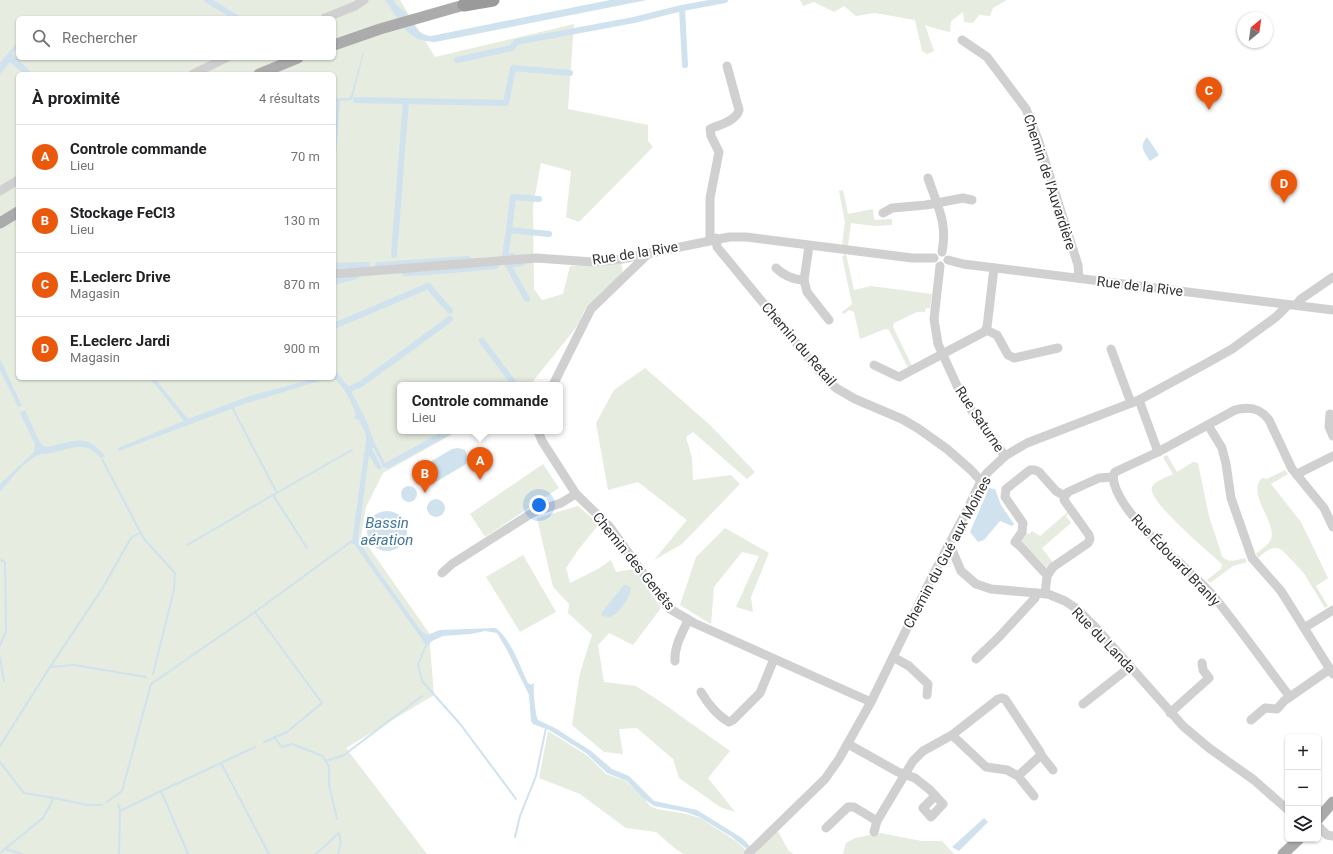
<!DOCTYPE html>
<html lang="fr">
<head>
<meta charset="utf-8">
<style>
	:root { --surface:#fff; --page:#f2f2f2; --text:#202124; --muted:#757577; --line:#e0e0e0; --accent:#ea580c }
	body { margin:0; font-family:Roboto,sans-serif; background:var(--page); color:var(--text) }
	.controls { position:absolute; right:12px; bottom:12px; display:grid; overflow:hidden; border-radius:6px; box-shadow:0 1px 3px #0004 }
	.controls button { width:36px; height:36px; display:grid; place-items:center; padding:0; border:0; border-bottom:1px solid var(--line); background:var(--surface); color:var(--text); font:20px sans-serif }
	.compass { position:absolute; left:1237px; top:12px; width:36px; height:36px; border-radius:50%; background:var(--surface); box-shadow:0 1px 3px #0004; rotate:29deg }
	.you { position:absolute; left:539px; top:505px; width:14px; height:14px; margin:-10px; border:3px solid #fff; border-radius:50%; background:#1a73e8; box-shadow:0 0 0 6px #1a73e833 }
	.badge { display:grid; place-items:center; width:26px; height:26px; border-radius:50%; background:var(--accent); color:#fff; font-size:13px; font-weight:700 }
	.pin { position:absolute; translate:-50% -33px; filter:drop-shadow(0 1px 2px #0008) }
	.pin::after { content:''; position:absolute; top:21px; width:14px; height:12px; background:inherit; clip-path:polygon(0 0,100% 0,50% 100%) }
	.popup { position:absolute; left:397px; top:382px; width:166px; height:52px; box-sizing:border-box; display:grid; place-content:center; border-radius:6px; background:var(--surface); filter:drop-shadow(0 1px 3px #0005); font-size:13px; white-space:nowrap; color:var(--muted) }
	.popup b { font-size:15px; color:var(--text) }
	.popup::after { content:''; position:absolute; left:50%; top:100%; margin-left:-8px; border:8px solid transparent; border-top-color:var(--surface) }
	.list { margin:0; padding:0; list-style:none }
	h2 { display:flex; justify-content:space-between; align-items:center; height:52px; margin:0; padding:0 16px; font-size:17px }
	h2 small { font-size:13px; font-weight:400; color:var(--muted) }
	.list li { display:grid; grid-template-columns:26px 1fr auto; gap:12px; align-items:center; box-sizing:border-box; height:64px; padding:0 16px; border-top:1px solid var(--line) }
	.list b { display:block; font-size:15px; white-space:nowrap }
	.list p { margin:0; font-size:13px; white-space:nowrap; color:var(--muted) }
	.list em { font-size:13px; font-style:normal; color:var(--muted) }
	.icon { flex:none; width:22px; height:22px; fill:none; stroke:currentColor; stroke-width:2; stroke-linecap:round; stroke-linejoin:round }
	.map { position:relative; flex:none; width:1333px; height:854px; overflow:hidden }
	.search { position:absolute; background:var(--surface); box-shadow:0 1px 3px #0004; left:16px; top:16px; width:320px; height:44px; display:flex; align-items:center; gap:10px; box-sizing:border-box; padding:0 14px; border-radius:6px; color:var(--muted); font-size:15px }
	.panel { position:absolute; background:var(--surface); box-shadow:0 1px 3px #0004; left:16px; top:72px; width:320px; height:308px; border-radius:6px }
	.map>svg:first-child { display:block }
</style>
</head>
<body>
<div class="map">
<svg width="1333" height="854" viewBox="0 0 1333 854">
	<rect width="100%" height="100%" fill="#fff"/>
	<g fill="#e6ecdf" fill-rule="evenodd">
		<path d="M0,0H400L435,57L574,24L568,109L648,125V141L653,147L579,222L566,217L571,171L541,163L533,206L534,289L542,300L563,294L570,266L621,262L623,273L584,311L579,324L530,385H400V431H458L383,473L366,507L361,536L429,633L434,695L346,748L427,854H0ZM18,18H334V58H18ZM18,74H334V378H18Z"/>
		<polygon points="800,0 1007,0 993,8 990,16 979,15 973,23 964,22 963,12 951,21 950,32 937,29 925,25 934,51 927,54 922,51 915,20 875,13 856,16 844,6 834,12 814,2 803,6"/>
		<polygon points="843,190 848,214 873,209 874,220 892,219 892,225 874,226 851,223 848,246 842,245 845,222 839,191"/>
		<polygon points="846,254 854,290 871,286 932,294 930,308 926,308 925,312 917,312 894,323 893,327 912,366 908,368 889,330 885,329 860,339 854,312 849,310 844,314 842,312 852,304 842,256"/>
		<polygon points="645,368 710,425 755,472 747,479 693,432 686,437 692,458 693,480 731,475 740,484 682,544 654,560 687,520 638,482 608,490 596,423 614,390"/>
		<path d="M1167,455L1177,472L1193,462L1198,463L1209,516L1222,556C1228,564 1236,560 1245,558L1247,562L1233,566L1210,583L1207,580L1221,569L1222,564C1212,555 1146,500 1152,487C1155,481 1167,477 1173,474L1163,457Z"/>
		<polygon points="543,464 559,488 485,537 470,514"/>
		<path d="M1285,470L1288,474L1271,484L1301,522L1328,578L1316,586L1328,606L1325,608L1303,572L1282,550C1272,544 1266,552 1258,558L1256,554C1260,550 1269,545 1271,539C1277,522 1246,494 1262,478L1267,479Z"/>
		<polygon points="578,506 599,524 578,550 566,568 570,583 598,569 611,560 616,572 634,569 661,608 633,645 609,633 598,645 604,682 636,686 661,702 730,751 708,778 735,812 720,807 679,778 673,759 637,728 619,729 623,754 604,752 572,725 580,673 592,635 568,613 569,604 553,587 537,518"/>
		<polygon points="1068,512 1069,513 1066,516 1071,523 1042,548 1054,564 1048,569 1022,542 1021,540 1025,532 1029,534 1032,531 1040,536"/>
		<polygon points="725,528 769,553 751,597 753,612 736,607 759,556 742,552 714,587 711,624 680,605 696,557"/>
		<polygon points="523,555 556,612 520,632 486,577"/>
		<polygon points="548,731 588,756 606,774 626,781 644,798 650,806 657,809 686,814 700,818 736,841 746,850 743,854 684,854 677,850 656,832 626,828 580,794 539,778"/>
		<polygon points="778,831 788,850 793,854 755,854 772,834"/>
		<polygon points="880,833 922,841 942,841 954,854 843,854 846,843 855,838"/>
	</g>
	<g fill="#cfe2ee">
		<path d="M385,0H394V2C398,6 402,10 406,13C414,23 417,35 431,36L610,0H647L435,42C404,41 401,21 385,0Z"/>
		<polygon points="18,42 18,47 12,54 33,74 24,74 10,62 0,74 0,63"/>
		<polygon points="363,52 364,52 352,100 340,101 334,182 334,139 337,102 334,101 334,98 348,98 351,96"/>
		<path d="M1147,137L1159,155L1150,161C1144,152 1139,146 1147,137Z"/>
		<polygon points="0,359 22,406 18,407 0,370"/>
		<path d="M334,369L349,387L366,420L374,442L387,467L385,468L383,467L374,448L373,447L372,449L382,468L378,470L369,455L358,540L372,562L421,631L427,635L440,630L496,628C512,641 519,665 528,683L531,685L534,683C533,690 535,714 538,720L555,728L591,751L612,769L629,776L654,801L697,810L742,838L751,847L748,850L732,837L699,817L686,812L654,806L642,797L627,781L607,773L586,753L549,730L533,724L531,721L529,695L507,650L497,633L485,631L471,634L443,636L432,641L427,646L426,645L352,541L366,441V435L359,420L354,418L356,415C352,403 344,385 333,378Z"/>
		<polygon points="150,378 154,378 188,419 250,396 316,378 329,378 244,404 119,451 118,448 184,421"/>
		<path d="M25,410L38,439L43,446L47,447C58,445 78,437 88,442C95,444 100,451 105,456L101,458C84,438 71,450 50,453C46,454 42,453 38,455C22,463 11,479 0,492V484L34,452L35,444L20,413Z"/>
		<path d="M458,448L465,450L468,457L466,464L463,466L427,487C416,486 411,478 418,469L452,449Z"/>
		<circle cx="409" cy="494" r="8"/>
		<polygon points="989,488 995,489 1001,505 1014,524 1012,526 1000,521 984,540 978,542 970,532"/>
		<circle cx="436" cy="508" r="9"/>
		<circle cx="387" cy="531" r="20"/>
		<path d="M624,585H626L631,588C630,598 619,615 609,617C608,617 604,616 602,616V612Z"/>
		<polygon points="984,818 988,822 959,851 952,847"/>
	</g>
	<g fill="none" stroke-linecap="round" stroke-linejoin="round">
		<g stroke="#cfe2ee" stroke-width="2">
			<polyline points="232,407 277,493"/>
			<polyline points="102,459 144,539 175,573 174,590 153,674"/>
			<polyline points="273,495 352,450"/>
			<polyline points="187,545 273,495 307,548"/>
			<polyline points="0,560 5,562 6,632 0,645"/>
			<polyline points="255,612 352,541 353,543"/>
			<polyline points="426,645 418,665 422,681 461,725 516,799"/>
			<polyline points="0,658 4,681"/>
			<polyline points="50,667 102,589 131,538 140,533"/>
			<polyline points="274,737 282,747 292,744 323,756 329,767 329,785 337,819"/>
			<polyline points="0,746 50,667 74,665 146,677"/>
			<polyline points="326,761 344,755 422,696"/>
			<polyline points="0,762 24,793 54,798"/>
			<polyline points="221,763 255,747"/>
			<polyline points="107,802 122,791 151,684 255,612 322,703 287,732 264,742"/>
			<polyline points="118,804 120,811 161,791"/>
			<polyline points="515,837 520,816 536,776 546,728"/>
			<polyline points="5,849 22,854"/>
			<polyline points="0,853 43,818 54,798 87,805 102,805"/>
			<polyline points="119,854 120,811"/>
			<polyline points="188,854 161,791 221,763 269,854"/>
			<polyline points="316,854 339,833 341,842 338,854"/>
		</g>
		<g stroke="#cfe2ee" stroke-width="6">
			<polyline points="207,0 237,18"/>
			<polyline points="682,8 725,0"/>
			<polyline points="457,60 512,48 516,42 634,20 682,8 685,65"/>
			<polyline points="356,100 506,103 513,68 570,73"/>
			<polyline points="539,199 513,197 509,230 549,234"/>
			<polyline points="509,230 505,256 513,256"/>
			<polyline points="394,255 406,101"/>
			<polyline points="522,263 508,265 527,299"/>
			<polyline points="378,265 468,259"/>
			<polyline points="334,266 367,265"/>
			<polyline points="405,273 429,272 496,266"/>
			<polyline points="334,282 356,276"/>
			<polyline points="334,326 428,286 450,311"/>
			<polyline points="482,341 515,385"/>
			<polyline points="350,389 361,384 450,319"/>
			<polyline points="388,465 450,431"/>
		</g>
		<g stroke="#d0d0d0" stroke-width="9">
			<polyline points="325,18 355,6 364,0"/>
			<polyline points="962,40 987,57 1026,109 1039,142 1078,265 1079,278"/>
			<polyline points="193,74 226,58"/>
			<path d="M928,178C937,205 948,223 942,252"/>
			<polyline points="0,191 18,180"/>
			<polyline points="883,213 892,208 926,205 963,198 972,200"/>
			<polyline points="716,238 717,247 825,378 836,388 855,399 902,419 919,429 947,449 971,470 981,481"/>
			<path d="M710,240V198L719,152L711,136L710,129C719,125 736,121 739,110L727,66"/>
			<polyline points="809,246 804,280 807,292 829,320"/>
			<polyline points="948,260 963,264 1333,310"/>
			<polyline points="940,266 934,319 938,344 959,390 972,411 1005,456"/>
			<path d="M776,268C783,275 794,280 804,280"/>
			<polyline points="334,274 536,258 593,262 622,259 729,237 746,237 912,258 934,258"/>
			<polyline points="1296,305 1301,299 1333,277"/>
			<polyline points="986,330 997,335 1008,355 1014,358 1058,348"/>
			<polyline points="1111,349 1131,403"/>
			<polyline points="874,365 899,377 984,332 987,327 994,268"/>
			<polyline points="553,385 591,309 649,253"/>
			<polyline points="1139,400 1158,452"/>
			<polyline points="1330,414 1329,427 1333,436"/>
			<polyline points="1208,425 1222,448 1226,464 1231,498 1252,558 1281,591 1333,674"/>
			<polyline points="538,431 542,441 576,494 609,526 666,605 670,609 694,623 871,702"/>
			<polyline points="1297,475 1303,471 1333,456"/>
			<path d="M1113,477C1117,517 1189,566 1215,598C1241,630 1265,664 1290,697"/>
			<polyline points="947,548 953,552 961,571 976,584 991,589 1048,594 1065,601 1077,609 1097,629 1183,726 1209,748 1254,780 1288,810"/>
			<polyline points="442,573 452,564 532,513 561,503 576,494"/>
			<polyline points="1048,574 1044,572 1020,546 1015,542 1022,532 1023,523 1005,497 1006,489 1030,470 1035,470 1039,472 1056,491 1065,496"/>
			<path d="M1045,594L1047,576L1053,567L1088,543L1090,539L1089,535L1064,500L1065,496L1068,492L1099,478L1113,477L1115,472L1158,452L1235,410C1249,406 1260,408 1269,420L1292,469L1324,508L1333,527"/>
			<polyline points="1304,628 1333,610"/>
			<polyline points="893,657 909,666 928,684 927,695"/>
			<polyline points="976,659 999,637 1035,598 1036,593"/>
			<path d="M675,661C674,646 682,634 688,620"/>
			<path d="M701,692C707,703 718,716 729,722L733,720L760,693L774,659"/>
			<polyline points="1083,704 1130,667"/>
			<polyline points="1170,713 1209,678 1203,670 1202,663"/>
			<polyline points="1251,720 1265,708 1277,709 1284,701 1330,669"/>
			<polyline points="952,735 998,699 1002,698 1005,699 1040,752 1041,755 1018,776"/>
			<polyline points="848,744 898,772 915,778 930,790 943,804 931,817 923,808 935,796"/>
			<polyline points="1041,755 1053,770"/>
			<polyline points="1318,826 1327,835 1333,836"/>
			<polyline points="826,828 848,807 854,807 877,821"/>
			<polyline points="874,832 877,821 913,761 923,751 952,735 986,767 1007,770 1018,776 1034,796"/>
			<polyline points="748,854 825,779 839,759 871,702 933,575 967,510 981,481 986,474 1005,456 1027,443 1139,400 1207,363 1232,349 1276,317 1288,305"/>
		</g>
		<g stroke="#ababab" stroke-width="11">
			<polyline points="334,45 380,29 464,5"/>
			<polyline points="259,74 298,58"/>
			<polyline points="0,223 18,212"/>
			<polyline points="1318,819 1333,802"/>
			<polyline points="1283,854 1299,839"/>
		</g>
		<polyline stroke="#9a9a9a" stroke-width="13" points="464,5 493,0"/>
	</g>
	<g text-anchor="middle" stroke-width="4" stroke-linejoin="round" paint-order="stroke">
		<g font-size="14" fill="#333" stroke="#fff">
			<text transform="translate(1050 182) rotate(72)" y="5">Chemin de l'Auvardière</text>
			<text transform="translate(635 253) rotate(-9)" y="5">Rue de la Rive</text>
			<text transform="translate(1140 286) rotate(7)" y="5">Rue de la Rive</text>
			<text transform="translate(799 344) rotate(49)" y="5">Chemin du Retail</text>
			<text transform="translate(980 419) rotate(56)" y="5">Rue Saturne</text>
			<text transform="translate(947 552) rotate(-62)" y="5">Chemin du Gué aux Moines</text>
			<text transform="translate(1176 560) rotate(46)" y="5">Rue Édouard Branly</text>
			<text transform="translate(634 561) rotate(51)" y="5">Chemin des Genêts</text>
			<text transform="translate(1104 640) rotate(46)" y="5">Rue du Landa</text>
		</g>
		<g font-size="15" font-style="italic" fill="#3f7597" stroke="#fff">
			<text x="387" y="528">Bassin<tspan x="387" dy="17">aération</tspan></text>
		</g>
	</g>
</svg>
<div class="controls">
<button>+</button>
<button>−</button>
<button><svg class="icon" aria-label="layers" viewBox="0 0 24 24"><path d="M12 4l9 5-9 5-9-5zM3 14l9 5 9-5"/></svg></button>
</div>
<svg class="compass" viewBox="-18 -18 36 36"><path d="M0-13l5 13h-10z" fill="#e53935"/><path d="M0 13l5-13h-10z" fill="#757577"/></svg>
<div class="you"></div>
<div class="pin badge" style="left:480px;top:480px">A</div>
<div class="popup"><b>Controle commande</b>Lieu</div>
<div class="pin badge" style="left:425px;top:493px">B</div>
<div class="pin badge" style="left:1209px;top:110px">C</div>
<div class="pin badge" style="left:1284px;top:203px">D</div>
<div class="search"><svg class="icon" aria-label="search" viewBox="0 0 24 24"><circle cx="10" cy="10" r="6"/><path d="M15 15l6 6"/></svg>Rechercher</div>
<section class="panel">
<h2>À proximité<small>4 résultats</small></h2>
<ul class="list">
<li><span class="badge">A</span><div><b>Controle commande</b><p>Lieu</p></div><em>70 m</em></li>
<li><span class="badge">B</span><div><b>Stockage FeCl3</b><p>Lieu</p></div><em>130 m</em></li>
<li><span class="badge">C</span><div><b>E.Leclerc Drive</b><p>Magasin</p></div><em>870 m</em></li>
<li><span class="badge">D</span><div><b>E.Leclerc Jardi</b><p>Magasin</p></div><em>900 m</em></li>
</ul>
</section>
</div>
</body>
</html>
